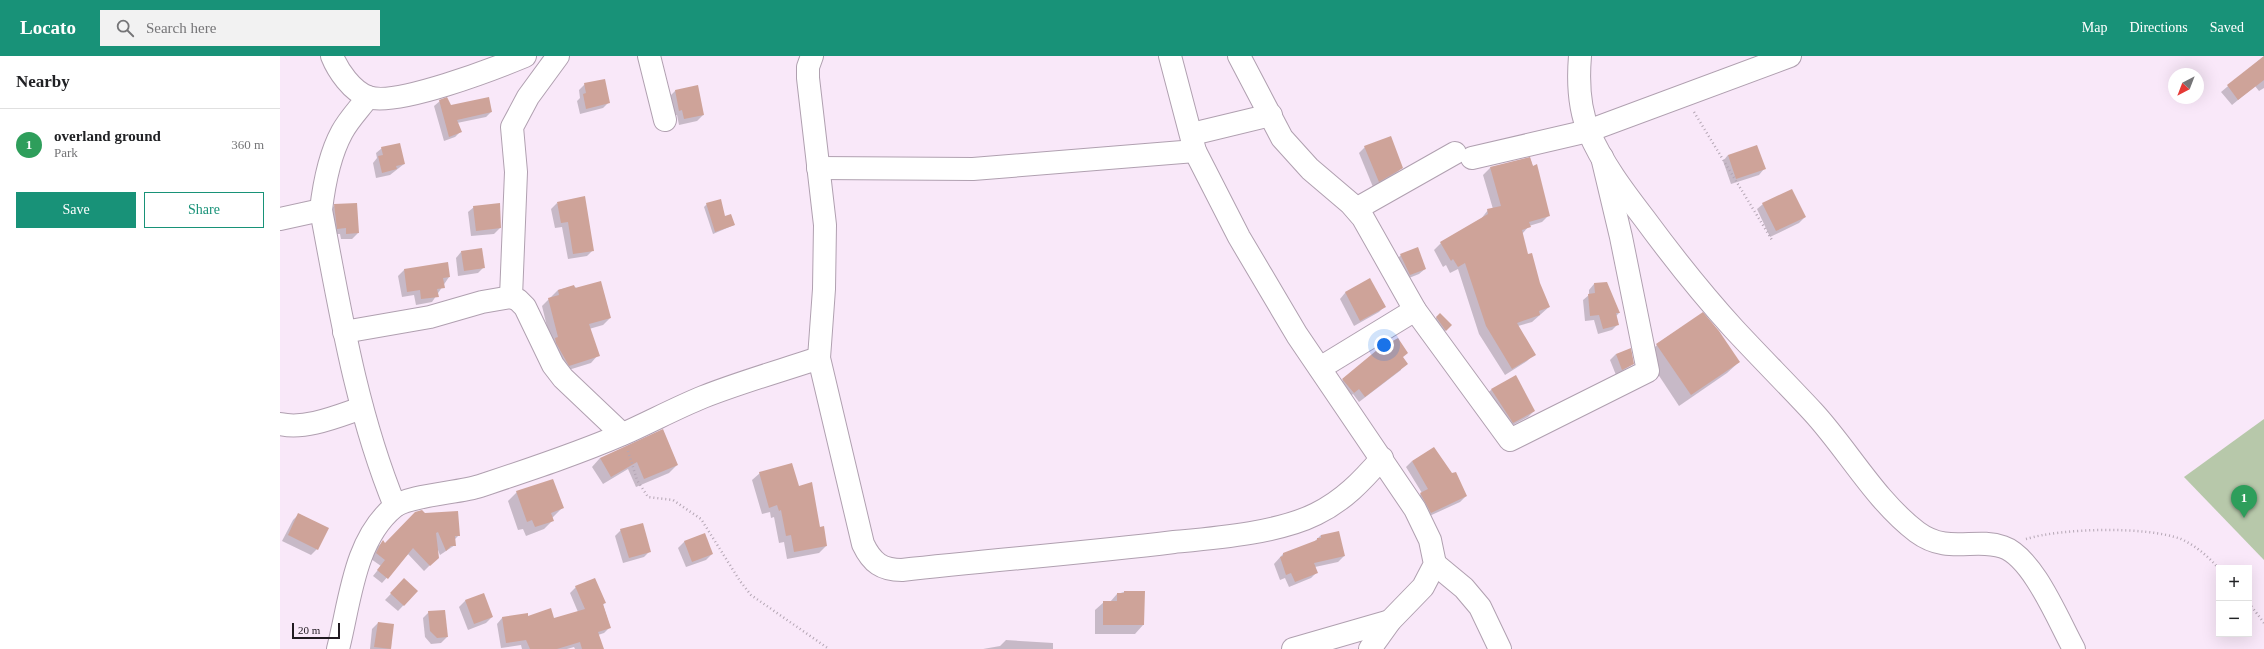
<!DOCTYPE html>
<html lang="en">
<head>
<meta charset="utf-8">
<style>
	:root { --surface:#fff; --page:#f2f2f2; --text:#202124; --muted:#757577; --line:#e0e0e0; --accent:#189278 }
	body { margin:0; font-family:Georgia,serif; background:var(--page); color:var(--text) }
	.controls { position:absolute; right:12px; bottom:12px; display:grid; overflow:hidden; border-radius:0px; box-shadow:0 4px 16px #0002 }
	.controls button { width:36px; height:36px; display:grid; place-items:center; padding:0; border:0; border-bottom:1px solid var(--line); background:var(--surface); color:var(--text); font:20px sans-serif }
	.compass { position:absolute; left:1888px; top:12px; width:36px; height:36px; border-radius:50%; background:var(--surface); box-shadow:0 4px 16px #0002; rotate:222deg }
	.scale { position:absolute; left:12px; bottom:10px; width:48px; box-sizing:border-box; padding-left:4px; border:2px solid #211b21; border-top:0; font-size:11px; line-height:14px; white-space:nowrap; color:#211b21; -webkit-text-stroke:3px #f9e8f9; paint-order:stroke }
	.you { position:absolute; left:1104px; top:289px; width:14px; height:14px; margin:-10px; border:3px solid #fff; border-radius:50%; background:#1a73e8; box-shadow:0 0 0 6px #1a73e833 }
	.badge { display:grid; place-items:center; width:26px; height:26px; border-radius:50%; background:var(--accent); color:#fff; font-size:13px; font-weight:700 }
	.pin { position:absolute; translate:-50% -33px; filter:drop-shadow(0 1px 2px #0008) }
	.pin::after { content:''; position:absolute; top:21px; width:14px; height:12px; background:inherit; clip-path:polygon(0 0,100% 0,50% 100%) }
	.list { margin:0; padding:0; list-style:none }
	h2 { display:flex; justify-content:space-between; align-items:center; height:52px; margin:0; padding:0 16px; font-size:17px }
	h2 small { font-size:13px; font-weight:400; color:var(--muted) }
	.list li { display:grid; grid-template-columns:26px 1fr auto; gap:12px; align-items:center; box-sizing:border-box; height:72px; padding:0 16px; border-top:1px solid var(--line) }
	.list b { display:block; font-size:15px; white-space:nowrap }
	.list p { margin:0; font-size:13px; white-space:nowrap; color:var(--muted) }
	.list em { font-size:13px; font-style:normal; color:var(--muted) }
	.actions { display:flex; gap:8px; padding:12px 16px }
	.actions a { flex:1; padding:9px 0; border:1px solid var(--accent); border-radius:0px; text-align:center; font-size:14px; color:var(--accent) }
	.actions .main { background:var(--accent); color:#fff }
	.icon { flex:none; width:22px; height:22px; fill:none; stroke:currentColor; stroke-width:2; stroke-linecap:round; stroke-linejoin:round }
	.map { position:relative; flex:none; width:1984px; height:593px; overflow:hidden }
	header { display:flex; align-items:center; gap:24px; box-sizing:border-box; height:56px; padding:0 20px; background:var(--accent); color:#fff }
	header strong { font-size:19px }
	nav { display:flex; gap:22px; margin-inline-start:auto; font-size:14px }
	.search { width:280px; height:36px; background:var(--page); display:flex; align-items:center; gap:10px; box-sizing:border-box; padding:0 14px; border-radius:0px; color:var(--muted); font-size:15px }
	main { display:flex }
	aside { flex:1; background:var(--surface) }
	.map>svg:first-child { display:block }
</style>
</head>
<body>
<header>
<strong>Locato</strong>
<div class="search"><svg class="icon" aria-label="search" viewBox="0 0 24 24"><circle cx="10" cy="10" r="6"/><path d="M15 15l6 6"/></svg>Search here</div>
<nav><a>Map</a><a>Directions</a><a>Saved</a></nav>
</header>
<main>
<aside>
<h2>Nearby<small></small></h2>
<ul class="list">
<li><span class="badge" style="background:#2e9e5b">1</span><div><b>overland ground</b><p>Park</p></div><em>360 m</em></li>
</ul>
<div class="actions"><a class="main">Save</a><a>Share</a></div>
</aside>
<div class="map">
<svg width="1984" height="593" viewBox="0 0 1984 593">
	<rect width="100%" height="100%" fill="#f9e8f9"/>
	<polygon fill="#b7c8aa" points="1984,363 1984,504 1904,421"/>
	<g fill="#0003">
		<polygon points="1984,0 1984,32 1979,35 1975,30 1952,49 1941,36"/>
		<polygon points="305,28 329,46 323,52 300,58 297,45 300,42 299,34"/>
		<polygon points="417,30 423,59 417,65 399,69 397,59 393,60 389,41 395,35"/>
		<polygon points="160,45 170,50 211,56 206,61 177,67 180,76 175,81 164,85 154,50"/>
		<polygon points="1085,91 1122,112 1116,117 1093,131 1079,97"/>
		<polygon points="102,92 124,108 110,119 96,122 93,107 97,102 96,97"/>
		<polygon points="1448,99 1484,113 1479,119 1451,128 1443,105"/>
		<polygon points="1250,102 1269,159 1262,166 1249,170 1242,178 1247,199 1269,251 1252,266 1238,270 1254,298 1247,305 1225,319 1199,278 1178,213 1170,217 1166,209 1163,211 1154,194 1161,187 1201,163 1208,154 1213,153 1203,119 1210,112"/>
		<polygon points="277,147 313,194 307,200 288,203 282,171 275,172 271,153"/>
		<polygon points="427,148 454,169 433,178 424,151"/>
		<polygon points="1483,148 1525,161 1519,167 1490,181 1477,153"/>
		<polygon points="55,149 78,177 72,183 61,183 60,178 52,178 49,155"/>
		<polygon points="194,151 220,172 214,178 191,180 188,156"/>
		<polygon points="181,196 204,211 198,217 178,220 176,202"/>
		<polygon points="1121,199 1145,213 1139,218 1124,224 1115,205"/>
		<polygon points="124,214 169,221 152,246 136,249 134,239 122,241 118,220"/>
		<polygon points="1090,224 1105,250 1099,256 1074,270 1060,243 1065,237"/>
		<polygon points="1326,227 1339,257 1336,260 1338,268 1332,274 1318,278 1314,264 1305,265 1303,244 1309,239 1309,234 1314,228"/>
		<polygon points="294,230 330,262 323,269 309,273 318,299 311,307 282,316 271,287 262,250 278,234"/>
		<polygon points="1160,258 1171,269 1163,277 1154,264"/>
		<polygon points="1377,289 1459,306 1447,317 1399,350 1366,300"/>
		<polygon points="1336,298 1353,308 1336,319 1330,304"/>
		<polygon points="1122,302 1121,314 1079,346 1073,338 1068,342 1057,329 1063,324"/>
		<polygon points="1235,321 1254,355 1248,361 1227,372 1205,339 1211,334"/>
		<polygon points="320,402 397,409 389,417 356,431 348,413 323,428 312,411"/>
		<polygon points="1132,405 1186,440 1180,446 1145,462 1134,444 1142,437 1126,411"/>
		<polygon points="480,417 518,431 546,490 539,497 507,503 504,486 499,487 494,461 491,462 490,456 482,458 472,424"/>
		<polygon points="237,436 282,452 272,462 273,464 264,473 246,480 243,473 238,474 228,445"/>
		<polygon points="19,458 48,473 37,493 31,499 2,485 13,464"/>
		<polygon points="144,458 179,479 174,484 175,489 160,499 158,494 158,501 144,515 128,498 102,527 93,520 101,510 91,503 97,491 103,486 105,488"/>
		<polygon points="341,474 370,495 364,501 343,507 335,480"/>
		<polygon points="424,478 432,498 426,504 406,511 398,492 404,486"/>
		<polygon points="1041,479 1064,500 1058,506 1035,511 1037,516 1031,522 1009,531 1005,522 1000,524 994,508 1003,498 1034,486"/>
		<polygon points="124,524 137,535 118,555 105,544"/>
		<polygon points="296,531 325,546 323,549 330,571 324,577 318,579 323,593 295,593 294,591 287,593 242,593 241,589 221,592 217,568 222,562 274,563 298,556 290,537"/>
		<polygon points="844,536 863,569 855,578 815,578 815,554 824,546 830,546 837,538"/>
		<polygon points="203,538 212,561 206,567 188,574 179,551 185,545"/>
		<polygon points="149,556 167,581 161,587 151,588 145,581 143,562"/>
		<polygon points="98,567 110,592 110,593 90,593 92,573"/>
		<polygon points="726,584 773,587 773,593 703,593 720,590"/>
	</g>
	<g fill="#cea399">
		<polygon points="1984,0 1984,24 1958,44 1947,29"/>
		<polygon points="325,23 330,47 306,53 303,38 306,37 304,27"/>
		<polygon points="418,29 424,59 404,63 402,54 399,55 395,34"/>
		<polygon points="167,41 171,49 209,41 212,56 177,64 182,76 169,81 159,44"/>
		<polygon points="1111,80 1123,112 1099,126 1084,90"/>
		<polygon points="120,87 125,108 116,110 117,113 102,117 98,100 103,99 101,91"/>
		<polygon points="1477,89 1486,113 1456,123 1448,99"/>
		<polygon points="1250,101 1253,110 1257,108 1270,160 1249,166 1251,171 1242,174 1248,198 1252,197 1260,227 1270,251 1259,255 1260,259 1237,267 1256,299 1232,313 1206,270 1185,207 1178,211 1173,203 1171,205 1160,186 1208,158 1207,153 1221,150 1210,111"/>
		<polygon points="1512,133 1526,161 1496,175 1482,147"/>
		<polygon points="305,140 314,195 293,198 288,166 281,167 277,146"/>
		<polygon points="441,143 445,160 451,158 455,169 435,176 426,147"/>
		<polygon points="77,147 79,177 66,178 66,172 57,173 54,148"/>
		<polygon points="220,147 221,172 196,175 193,150"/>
		<polygon points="1138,191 1146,213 1130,219 1120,198"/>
		<polygon points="202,192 205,212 184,215 181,195"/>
		<polygon points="168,206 170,221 163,222 165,232 157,233 159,241 141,243 140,234 127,236 124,213"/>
		<polygon points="1090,222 1106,251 1080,265 1065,236"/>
		<polygon points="321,225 331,262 309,268 320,300 289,310 276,287 275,282 278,281 268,242 279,239 278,234 294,229 295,232"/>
		<polygon points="1327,226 1340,257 1336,257 1339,269 1323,273 1319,259 1310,260 1308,238 1315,237 1314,227"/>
		<polygon points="1423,256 1439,275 1460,306 1411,339 1376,288"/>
		<polygon points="1160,257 1172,269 1166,275 1156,261"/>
		<polygon points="1118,282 1128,297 1123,301 1128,308 1085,341 1079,333 1074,337 1062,323 1097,294"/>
		<polygon points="1351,292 1354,308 1342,314 1336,298"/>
		<polygon points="1236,319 1255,355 1233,367 1211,333"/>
		<polygon points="383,373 398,409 364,423 357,406 331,421 320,402"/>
		<polygon points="1154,391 1172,417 1176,416 1187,440 1151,457 1140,437 1148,433 1132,405"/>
		<polygon points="512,407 519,430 532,426 540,471 544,470 547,490 514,496 511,479 506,480 501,454 499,455 497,449 489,452 479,416"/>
		<polygon points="273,423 284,452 271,457 274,465 255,471 252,464 247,466 236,435"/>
		<polygon points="142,454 145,457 178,455 180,480 175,480 176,490 171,490 166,495 158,476 156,477 159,502 150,510 133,492 108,523 97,514 105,504 96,497 101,487 103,484 105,487 135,456"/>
		<polygon points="18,457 49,472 38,494 8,479"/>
		<polygon points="363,467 371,496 349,502 340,473"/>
		<polygon points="1059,475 1065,500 1034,507 1038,517 1015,526 1011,517 1006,519 1000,501 1003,500 1003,497 1037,484 1037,482 1041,482 1041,479"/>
		<polygon points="425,477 433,498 412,506 404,485"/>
		<polygon points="124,522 138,535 124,550 110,537"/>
		<polygon points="315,522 326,547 323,548 331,572 318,576 324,593 302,593 300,586 277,593 250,593 246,584 226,587 222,561 248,557 248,560 271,552 274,562 305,553 295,530"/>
		<polygon points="844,535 865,535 864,569 823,569 823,545 837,545 837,537 844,537"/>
		<polygon points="204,537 213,561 194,568 185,544"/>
		<polygon points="165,554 168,581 157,582 150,575 148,555"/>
		<polygon points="98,566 114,568 111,593 94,591"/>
	</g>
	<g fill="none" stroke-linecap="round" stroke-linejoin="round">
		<defs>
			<g id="minor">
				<path d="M52,0C58,15 72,35 88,41C116,51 216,12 245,0"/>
				<polyline points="369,0 385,64"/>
				<path d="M532,0L528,11V22L545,169L544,233L539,302L583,488C592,507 602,514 622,514C713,504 803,497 894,486C936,482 998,477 1036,458C1063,445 1082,425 1102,402"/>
				<polyline points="890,0 915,95 959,181 1017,279 1135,453 1150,484 1155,508 1143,531 1110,565 1090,593"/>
				<polyline points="959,0 1002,82 1030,113 1070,147 1083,162 1135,254 1230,384 1368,315 1341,181 1322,101"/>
				<path d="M1300,0C1298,24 1299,53 1309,76C1322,107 1344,136 1364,162C1392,200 1422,238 1454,273C1480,301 1507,328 1533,356C1568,394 1595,444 1637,476C1668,499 1695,481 1723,491C1753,501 1779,566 1794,593"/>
				<path d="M88,41C80,52 69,63 62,76C50,98 44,128 41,154C60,254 76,355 115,450"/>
				<polyline points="912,78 991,59"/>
				<polyline points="1192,102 1308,75 1510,0"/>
				<polyline points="538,112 693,113 915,95"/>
				<polyline points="1076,153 1175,97"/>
				<polyline points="0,163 41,154"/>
				<polyline points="231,241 236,116 232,71 248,41 278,0"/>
				<polyline points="64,276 150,261 202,246 231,241 238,244 245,251 273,309 283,322 342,378"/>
				<polyline points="1040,312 1135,254"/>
				<path d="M0,368C26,374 58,360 82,352"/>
				<polyline points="1155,508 1184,532 1200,551 1220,593"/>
				<path d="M58,593C70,546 74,484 114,451C129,439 179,437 200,430C248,414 297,398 343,378C370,366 396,352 423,341C461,326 500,315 539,302"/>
				<polyline points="1013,593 1110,565"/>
			</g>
		</defs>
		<use href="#minor" stroke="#b0a0b0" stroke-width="24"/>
		<g stroke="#b4a6b4" stroke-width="2.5" stroke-dasharray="1 3" stroke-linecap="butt">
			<polyline points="1414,56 1492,184"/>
			<polyline points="348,395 357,424 368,441 393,444 421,463 460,525 471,539 549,593"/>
			<path d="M1746,483C1782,472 1866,470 1901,483C1916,490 1928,500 1939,513"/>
			<polyline points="1969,547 1984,567"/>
		</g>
		<use href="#minor" stroke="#fff" stroke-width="22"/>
	</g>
</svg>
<div class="controls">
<button>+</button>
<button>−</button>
</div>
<svg class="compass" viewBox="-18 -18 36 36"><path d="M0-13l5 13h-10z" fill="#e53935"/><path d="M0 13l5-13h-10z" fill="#757577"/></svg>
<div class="scale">20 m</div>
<div class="you"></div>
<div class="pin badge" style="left:1964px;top:462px;background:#2e9e5b">1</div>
</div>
</main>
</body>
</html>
